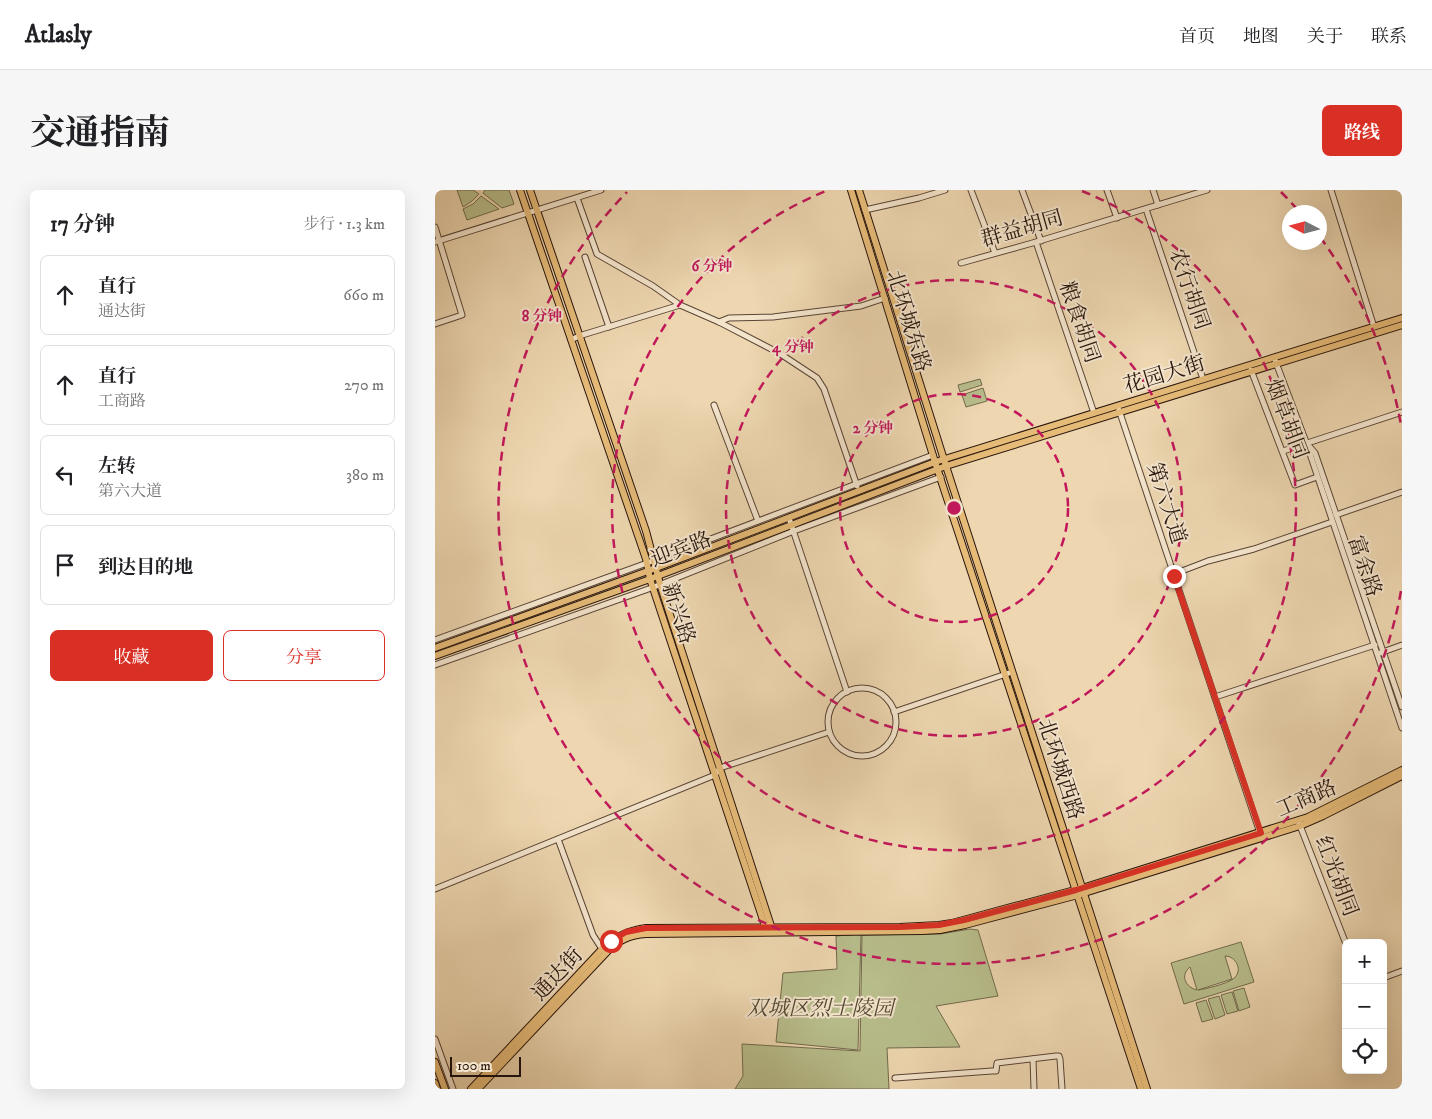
<!DOCTYPE html>
<html lang="zh">
<head>
<meta charset="utf-8">
<style>
	:root { --surface:#fff; --page:#f6f6f6; --text:#202124; --muted:#757577; --line:#e0e0e0; --accent:#d93025 }
	body { margin:0; font-family:"IM FELL DW Pica","Noto Serif SC",serif; background:var(--page); color:var(--text) }
	.controls { position:absolute; right:15px; bottom:15px; display:grid; overflow:hidden; border-radius:8px; box-shadow:0 5px 20px #0002 }
	.controls button { width:45px; height:45px; display:grid; place-items:center; padding:0; border:0; border-bottom:1px solid var(--line); background:var(--surface); color:var(--text); font:25px sans-serif }
	.compass { position:absolute; left:847px; top:15px; width:45px; height:45px; border-radius:50%; background:var(--surface); box-shadow:0 5px 20px #0002; rotate:276deg }
	.scale { position:absolute; left:15px; bottom:12px; width:71px; box-sizing:border-box; padding-left:5px; border:2px solid #28150c; border-top:0; font-size:14px; line-height:18px; white-space:nowrap; color:#28150c; -webkit-text-stroke:4px #f3e4cc; paint-order:stroke }
	.stop { position:absolute; width:15px; height:15px; margin:-11px; border:4px solid #d93025; border-radius:50%; background:#fff }
	.stop.end { background:#d93025; border-color:#fff; box-shadow:0 1px 5px #0008 }
	.list { margin:0; padding:0; list-style:none }
	h2 { display:flex; justify-content:space-between; align-items:center; height:65px; margin:0; padding:0 20px; font-size:21px }
	h2 small { font-size:16px; font-weight:400; color:var(--muted) }
	.list li { display:grid; grid-template-columns:32px 1fr auto; gap:15px; align-items:center; box-sizing:border-box; height:80px; margin:0 10px 10px; padding:0 10px; border:1px solid var(--line); border-radius:8px }
	.list b { display:block; font-size:19px; white-space:nowrap }
	.list p { margin:0; font-size:16px; white-space:nowrap; color:var(--muted) }
	.list em { font-size:16px; font-style:normal; color:var(--muted) }
	.actions { display:flex; gap:10px; padding:15px 20px }
	.actions a { flex:1; padding:11px 0; border:1px solid var(--accent); border-radius:8px; text-align:center; font-size:18px; color:var(--accent) }
	.actions .main { background:var(--accent); color:#fff }
	.icon { flex:none; width:28px; height:28px; fill:none; stroke:currentColor; stroke-width:2; stroke-linecap:round; stroke-linejoin:round }
	.map { position:relative; flex:none; width:967px; height:899px; overflow:hidden; border-radius:8px }
	header { display:flex; align-items:center; gap:30px; box-sizing:border-box; height:70px; padding:0 25px; background:var(--surface); border-bottom:1px solid var(--line) }
	header strong { font-size:24px }
	nav { display:flex; gap:28px; margin-inline-start:auto; font-size:18px }
	.intro { display:flex; align-items:center; justify-content:space-between; box-sizing:border-box; height:120px; padding:0 30px }
	h1 { margin:0; font-size:35px }
	.button { padding:12px 22px; border-radius:8px; background:var(--accent); color:#fff; font-size:18px; font-weight:700 }
	main { display:flex; gap:30px; padding:0 30px }
	aside { flex:1; background:var(--surface); border-radius:8px; box-shadow:0 5px 20px #0002 }
	.map>svg:first-child { display:block }
</style>
</head>
<body>
<header>
<strong>Atlasly</strong>
<nav><a>首页</a><a>地图</a><a>关于</a><a>联系</a></nav>
</header>
<div class="intro"><h1>交通指南</h1><a class="button">路线</a></div>
<main>
<aside>
<h2>17 分钟<small>步行 · 1.3 km</small></h2>
<ul class="list">
<li><svg class="icon" aria-label="ahead" viewBox="0 0 24 24"><path d="M12 20V5M6 11l6-6 6 6"/></svg><div><b>直行</b><p>通达街</p></div><em>660 m</em></li>
<li><svg class="icon" aria-label="ahead" viewBox="0 0 24 24"><path d="M12 20V5M6 11l6-6 6 6"/></svg><div><b>直行</b><p>工商路</p></div><em>270 m</em></li>
<li><svg class="icon" aria-label="left" viewBox="0 0 24 24"><path d="M17 20v-9H6M10 6l-5 5 5 5"/></svg><div><b>左转</b><p>第六大道</p></div><em>380 m</em></li>
<li><svg class="icon" aria-label="arrive" viewBox="0 0 24 24"><path d="M6 21V4h12l-3 4 3 4H6"/></svg><div><b>到达目的地</b></div></li>
</ul>
<div class="actions"><a class="main">收藏</a><a>分享</a></div>
</aside>
<div class="map">
<svg width="967" height="899" viewBox="0 0 967 899">
	<rect width="100%" height="100%" fill="#edd6b0"/>
	<filter id="stains"><feTurbulence type="fractalNoise" baseFrequency=".004" numOctaves="4"/><feColorMatrix values="0 0 0 0 .2 0 0 0 0 .09 0 0 0 0 .02 0 0 0 .5 -.17"/></filter>
	<radialGradient id="worn" r=".72"><stop offset=".6" stop-color="#630" stop-opacity="0"/><stop offset="1" stop-color="#630" stop-opacity=".3"/></radialGradient>
	<g fill="#b8be8c" stroke="#706a4c" fill-rule="evenodd">
		<polygon points="22,0 38,0 44,4 37,11 28,17"/>
		<polygon points="50,0 74,0 79,14 67,18 48,3"/>
		<polygon points="46,6 64,19 32,30 28,19 38,14"/>
		<polygon points="545,189 547,195 525,202 523,195"/>
		<polygon points="548,198 552,211 531,217 527,205"/>
		<polygon points="535,739 543,740 563,806 501,816 525,857 452,858 454,899 300,899 308,886 307,854 425,861 427,745 505,744"/>
		<polygon points="426,744 423,860 341,852 348,783 402,779 401,746"/>
		<path d="M806,752L819,792L749,814L736,773ZM790,766C801,766 809,781 798,789C791,794 771,799 763,800L797,789ZM755,777L762,800C750,797 745,785 755,777Z"/>
		<polygon points="809,798 815,817 804,821 798,801"/>
		<polygon points="797,802 803,821 792,824 786,805"/>
		<polygon points="784,806 790,825 780,829 773,809"/>
		<polygon points="771,810 778,829 767,832 761,813"/>
	</g>
	<g fill="none" stroke-linecap="round" stroke-linejoin="round">
		<defs>
			<g id="minor">
				<polyline points="536,0 560,63"/>
				<polyline points="587,0 606,51"/>
				<polyline points="672,0 682,28"/>
				<polyline points="718,0 723,15"/>
				<polyline points="896,0 939,137"/>
				<polyline points="142,8 162,64 218,96 245,115 284,132 344,163 382,188 389,199 422,296"/>
				<polyline points="711,19 768,189"/>
				<polyline points="430,20 484,8 510,0"/>
				<polyline points="0,37 27,125 0,134"/>
				<polyline points="0,52 166,0"/>
				<polyline points="601,52 659,223"/>
				<polyline points="150,67 174,137"/>
				<polyline points="526,73 601,52 772,0"/>
				<polyline points="284,132 294,128 338,127 426,116 450,108"/>
				<polyline points="136,150 144,146 245,115"/>
				<polyline points="840,170 871,252 967,538"/>
				<polyline points="816,180 860,295 882,287"/>
				<polyline points="279,215 323,331"/>
				<polyline points="684,220 826,646"/>
				<polyline points="873,255 880,263 967,517"/>
				<polyline points="848,261 967,222"/>
				<polyline points="901,325 967,302"/>
				<polyline points="354,328 412,502"/>
				<polyline points="739,384 773,371 819,359 897,332"/>
				<polyline points="0,450 212,373 498,265"/>
				<polyline points="945,463 967,455"/>
				<polyline points="0,475 219,397 359,341 506,287"/>
				<circle cx="427" cy="532" r="34"/>
				<polyline points="780,507 940,455"/>
				<polyline points="459,522 577,482"/>
				<polyline points="864,633 911,754"/>
				<polyline points="123,649 158,745 169,762"/>
				<polyline points="0,699 280,585 285,578 394,542"/>
				<polyline points="948,788 967,781"/>
				<polyline points="0,849 18,899"/>
				<polyline points="598,869 599,899"/>
				<polyline points="460,888 557,881 561,881 562,873 621,866 624,866 625,869 627,899"/>
			</g>
			<g id="major">
				<polyline points="85,0 211,369 215,389 331,739"/>
				<polyline points="95,0 211,341 225,394 337,739"/>
				<polyline points="416,0 500,272 706,899"/>
				<polyline points="424,0 511,276 712,899"/>
				<polyline points="0,458 221,378 500,272 967,128"/>
				<polyline points="0,466 215,389 511,276 967,135"/>
				<polyline points="0,872 10,899"/>
				<polyline points="0,893 2,899"/>
				<path d="M36,899L167,759C181,746 192,741 211,738L465,737L504,735L517,733L647,698L873,627L967,580"/>
				<path d="M43,899L173,761C184,750 195,745 211,744L487,741L505,740L530,735L643,705L865,636L888,626L967,586"/>
			</g>
		</defs>
		<use href="#minor" stroke="#594535" stroke-width="7"/>
		<use href="#major" stroke="#28150c" stroke-width="8"/>
		<use href="#minor" stroke="#f3e4cc" stroke-width="5"/>
		<use href="#major" stroke="#e6bb78" stroke-width="6"/>
	</g>
	<g fill="none" stroke-linecap="round" stroke-linejoin="round">
		<polyline stroke="#d93025" stroke-width="6" points="176,751 191,742 211,738 465,737 504,735 529,730 641,700 826,643 739,386"/>
	</g>
	<g fill="none" stroke="#c2185b" stroke-width="2.5" stroke-dasharray="9 6">
		<circle cx="519" cy="318" r="114"/>
		<circle cx="519" cy="318" r="228"/>
		<path d="M647 1A342 342 0 1 1 391 1"/>
		<path d="M966 401A455 455 0 1 1 192 2M846 2A455 455 0 0 1 862 19M885 47A455 455 0 0 1 966 235"/>
	</g>
	<g text-anchor="middle" stroke-width="4" stroke-linejoin="round" paint-order="stroke">
		<g font-size="21" fill="#28150c" stroke="#f3e4cc">
			<text transform="translate(587 38) rotate(-16)" y="7">群益胡同</text>
			<text transform="translate(755 99) rotate(71)" y="7">农行胡同</text>
			<text transform="translate(474 131) rotate(73)" y="7">北环城东路</text>
			<text transform="translate(645 132) rotate(71)" y="7">粮食胡同</text>
			<text transform="translate(729 184) rotate(-17)" y="7">花园大街</text>
			<text transform="translate(852 229) rotate(69)" y="7">烟草胡同</text>
			<text transform="translate(732 313) rotate(72)" y="7">第六大道</text>
			<text transform="translate(246 359) rotate(-21)" y="7">迎宾路</text>
			<text transform="translate(930 376) rotate(71)" y="7">富余路</text>
			<text transform="translate(244 423) rotate(72)" y="7">新兴路</text>
			<text transform="translate(626 579) rotate(72)" y="7">北环城西路</text>
			<text transform="translate(871 608) rotate(-23)" y="7">工商路</text>
			<text transform="translate(902 686) rotate(69)" y="7">红光胡同</text>
			<text transform="translate(122 784) rotate(-47)" y="7">通达街</text>
		</g>
		<g font-size="21" font-style="italic" fill="#534832" stroke="#f3e4cc">
			<text x="385" y="825">双城区烈士陵园</text>
		</g>
	</g>
	<circle cx="519" cy="318" r="8" fill="#c2185b" stroke="#f3e4cc" stroke-width="2.5"/>
	<g font-size="15" text-anchor="middle" font-weight="bold" fill="#c2185b" stroke="#f3e4cc" stroke-width="4" stroke-linejoin="round" paint-order="stroke">
		<text x="277" y="81">6 分钟</text>
		<text x="107" y="131">8 分钟</text>
		<text x="358" y="162">4 分钟</text>
		<text x="438" y="243">2 分钟</text>
	</g>
	<rect width="100%" height="100%" filter="url(#stains)"/>
	<rect width="100%" height="100%" fill="url(#worn)"/>
</svg>
<div class="controls">
<button>+</button>
<button>−</button>
<button><svg class="icon" aria-label="locate" viewBox="0 0 24 24"><circle cx="12" cy="12" r="6"/><path d="M12 2v4M12 18v4M2 12h4M18 12h4"/></svg></button>
</div>
<svg class="compass" viewBox="-18 -18 36 36"><path d="M0-13l5 13h-10z" fill="#e53935"/><path d="M0 13l5-13h-10z" fill="#757577"/></svg>
<div class="scale">100 m</div>
<div class="stop" style="left:176px;top:751px"></div>
<div class="stop end" style="left:739px;top:386px"></div>
</div>
</main>
</body>
</html>
